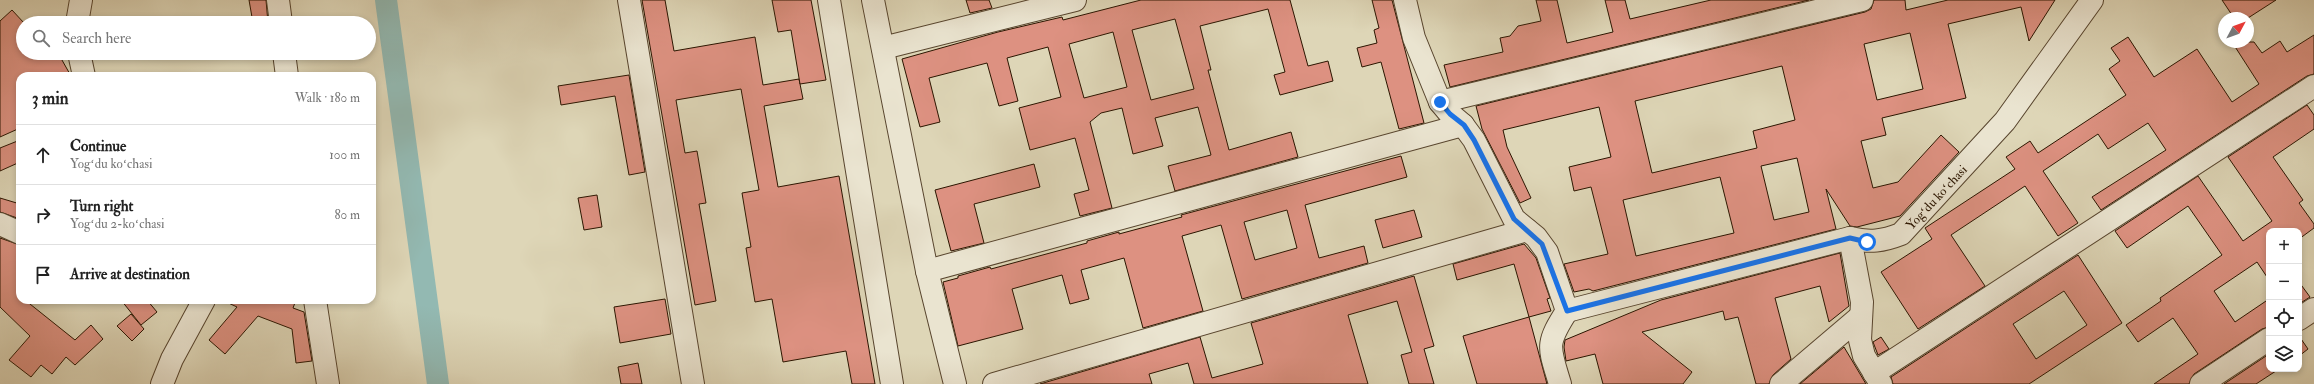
<!DOCTYPE html>
<html lang="en">
<head>
<meta charset="utf-8">
<style>
	:root { --surface:#fff; --page:#f6f6f6; --text:#222; --muted:#767676; --line:#e0e0e0 }
	body { margin:0; font-family:"IM FELL Double Pica",serif; background:var(--page); color:var(--text) }
	.controls { position:absolute; right:12px; bottom:12px; display:grid; overflow:hidden; border-radius:8px; box-shadow:0 2px 6px #0003 }
	.controls button { width:36px; height:36px; display:grid; place-items:center; padding:0; border:0; border-bottom:1px solid var(--line); background:var(--surface); color:var(--text); font:20px sans-serif }
	.compass { position:absolute; left:2218px; top:12px; width:36px; height:36px; border-radius:50%; background:var(--surface); box-shadow:0 2px 6px #0003; rotate:49deg }
	.stop { position:absolute; width:12px; height:12px; margin:-9px; border:3px solid #1a73e8; border-radius:50%; background:#fff }
	.stop.end { background:#1a73e8; border-color:#fff; box-shadow:0 1px 4px #0008 }
	.list { margin:0; padding:0; list-style:none }
	h2 { display:flex; justify-content:space-between; align-items:center; height:52px; margin:0; padding:0 16px; font-size:17px }
	h2 small { font-size:13px; font-weight:400; color:var(--muted) }
	.list li { display:grid; grid-template-columns:26px 1fr auto; gap:12px; align-items:center; box-sizing:border-box; height:60px; padding:0 16px; border-top:1px solid var(--line) }
	.list b { display:block; font-size:15px; white-space:nowrap }
	.list p { margin:0; font-size:13px; white-space:nowrap; color:var(--muted) }
	.list em { font-size:13px; font-style:normal; color:var(--muted) }
	.icon { flex:none; width:22px; height:22px; fill:none; stroke:currentColor; stroke-width:2; stroke-linecap:round; stroke-linejoin:round }
	.map { position:relative; flex:none; width:2314px; height:384px; overflow:hidden }
	.search { position:absolute; background:var(--surface); box-shadow:0 2px 6px #0003; left:16px; top:16px; width:360px; height:44px; display:flex; align-items:center; gap:10px; box-sizing:border-box; padding:0 14px; border-radius:22px; color:var(--muted); font-size:15px }
	.panel { position:absolute; background:var(--surface); box-shadow:0 2px 6px #0003; left:16px; top:72px; width:360px; height:232px; border-radius:12px }
	.map>svg:first-child { display:block }
</style>
</head>
<body>
<div class="map">
<svg width="2314" height="384" viewBox="0 0 2314 384">
	<rect width="100%" height="100%" fill="#ded6b7"/>
	<filter id="stains"><feTurbulence type="fractalNoise" baseFrequency=".005" numOctaves="4"/><feColorMatrix values="0 0 0 0 .2 0 0 0 0 .09 0 0 0 0 .02 0 0 0 .5 -.17"/></filter>
	<radialGradient id="worn" r=".72"><stop offset=".6" stop-color="#630" stop-opacity="0"/><stop offset="1" stop-color="#630" stop-opacity=".3"/></radialGradient>
	<g fill="none" stroke-linecap="round" stroke-linejoin="round">
		<polyline stroke="#93b9b2" stroke-width="22" points="386,0 438,384"/>
	</g>
	<g fill="#dd9181" stroke="#2b1500" fill-rule="evenodd">
		<polygon points="249,0 266,0 268,23 253,23"/>
		<polygon points="642,0 665,0 674,51 755,37 763,85 799,79 803,99 764,106 778,187 839,176 875,384 852,384 846,351 783,362 772,299 755,302 746,248 751,247 742,193 759,190 741,89 676,100 685,153 697,151 706,203 699,204 716,301 695,305"/>
		<polygon points="772,0 811,0 826,80 800,84 791,30 778,32"/>
		<polygon points="966,0 989,0 992,8 970,13"/>
		<path d="M1141,0H1290L1308,66L1328,61L1333,81L1280,95L1274,75L1285,72L1268,9L1200,26L1211,70H1208L1229,150L1291,132L1298,157L1175,191L1168,166L1211,155L1198,107L1155,118L1163,146L1133,154L1122,108L1101,113L1090,122L1112,208L1080,216L1074,194L1089,190L1075,138L1030,150L1019,108L1061,97L1048,47L1007,58L1018,101L999,106L987,63L929,78L940,122L920,127L902,59L998,32L1062,17L1063,20ZM1175,19L1194,89L1151,100L1132,30ZM1113,32L1127,87L1084,98L1069,44Z"/>
		<polygon points="1372,0 1392,0 1424,123 1399,129 1381,62 1362,67 1357,48 1377,43 1374,30 1379,28"/>
		<polygon points="1536,0 1557,0 1567,43 1613,32 1605,0 1625,0 1630,19 1711,0 1809,0 1450,87 1444,65 1503,52 1500,38 1510,36 1518,26 1541,21"/>
		<path d="M1874,0H1905L1906,10L1948,0H2055L2029,41L2021,7L1948,24L1966,98L1882,118L1886,135L1861,141L1873,188L1898,182L1941,135L1959,152L1900,216L1857,227L1850,226L1826,189L1836,229L1593,291L1589,289L1574,292L1564,264L1608,254L1591,187L1574,191L1569,167L1611,157L1599,107L1503,130L1507,147L1531,198L1520,203L1482,129L1476,106L1865,12L1871,9ZM1910,33L1923,89L1877,100L1864,44ZM1782,66L1795,120L1753,131L1757,148L1652,173L1635,101ZM1797,158L1809,212L1774,220L1761,166ZM1720,177L1734,233L1636,256L1623,200Z"/>
		<polygon points="2222,0 2276,0 2248,18 2234,18"/>
		<polygon points="12,10 24,23 23,53 58,53 71,76 20,76 20,128 0,137 0,21"/>
		<polygon points="2314,35 2314,74 2307,76 2101,210 2092,197 2166,150 2148,123 2108,149 2098,134 2043,171 2078,223 2058,236 2025,186 1951,235 1985,286 1918,329 1881,272 1932,239 1925,228 2015,169 2006,157 2030,141 2038,153 2126,95 2109,69 2120,61 2111,48 2128,37 2154,77 2197,49 2232,102 2259,84 2232,42 2254,42 2262,53 2280,41 2287,52"/>
		<polygon points="629,75 645,172 629,175 615,96 561,105 558,86"/>
		<polygon points="2307,105 2314,115 2314,129 2273,157 2303,200 2299,203 2314,224 2314,228 2299,239 2299,231 2269,231 2269,280 2257,262 2214,291 2235,322 2269,299 2269,327 2262,329 2194,374 2189,384 2154,384 2198,354 2173,318 2138,342 2126,325 2161,301 2160,298 2222,255 2188,206 2127,248 2115,231 2198,176 2243,241 2272,221 2228,157"/>
		<polygon points="20,140 20,162 0,171 0,148"/>
		<path d="M1401,156L1407,177L1305,205L1319,258L1364,246L1368,263L1242,299L1221,225L1182,236L1203,311L1143,328L1124,258L1081,270L1089,299L1070,304L1062,275L1012,289L1023,329L958,346L943,282L958,278V276L990,267L991,269L1087,243V241L1119,232V234L1182,217L1181,215ZM1287,210L1297,248L1255,260L1244,222Z"/>
		<polygon points="1034,164 1040,187 974,204 984,243 951,251 935,190"/>
		<polygon points="597,195 602,227 584,230 578,198"/>
		<polygon points="0,198 20,204 20,219 0,212"/>
		<polygon points="1414,210 1422,237 1383,248 1375,220"/>
		<polygon points="0,238 20,245 20,300 25,300 75,340 91,325 103,339 75,365 66,357 52,374 41,365 31,377 9,360 30,336 0,307"/>
		<polygon points="1524,244 1536,258 1550,298 1547,299 1551,311 1529,317 1514,264 1457,280 1453,264"/>
		<polygon points="1840,253 1849,306 1829,322 1820,286 1775,298 1791,359 1773,375 1769,384 1756,384 1738,317 1725,320 1723,311 1642,332 1692,372 1683,384 1603,384 1595,354 1566,361 1564,347 1565,340 1661,300"/>
		<path d="M2078,255L2122,323L2029,384H1893L1891,377ZM2064,291L2087,325L2036,359L2013,324Z"/>
		<polygon points="1414,276 1434,346 1424,349 1434,384 1409,384 1401,355 1412,352 1397,301 1348,315 1368,384 1194,384 1188,363 1149,374 1152,384 1040,384 1200,337 1212,378 1263,364 1251,323"/>
		<polygon points="2299,282 2310,297 2299,304"/>
		<polygon points="665,299 671,334 620,343 614,307"/>
		<polygon points="121,300 147,300 157,312 141,325"/>
		<polygon points="222,300 296,300 293,308 304,312 312,361 296,363 292,329 258,316 225,354 209,340 237,307"/>
		<polygon points="131,314 144,329 132,341 117,326"/>
		<polygon points="1529,317 1547,384 1477,384 1463,336"/>
		<polygon points="2299,336 2308,349 2299,356"/>
		<polygon points="1881,337 1889,349 1878,355 1873,342"/>
		<polygon points="1844,347 1866,384 1800,384"/>
		<polygon points="2269,354 2269,369 2279,369 2256,384 2224,384"/>
		<polygon points="638,363 642,384 621,384 618,367"/>
	</g>
	<g fill="none" stroke-linecap="round" stroke-linejoin="round">
		<defs>
			<g id="minor">
				<polyline points="278,0 281,23"/>
				<polyline points="629,0 693,384"/>
				<polyline points="829,0 892,384"/>
				<polyline points="873,0 927,271 955,384"/>
				<polyline points="1405,0 1414,38 1440,102 1450,114 1463,125 1474,140 1514,219 1536,237 1547,252 1567,311"/>
				<polyline points="77,23 81,0"/>
				<polyline points="883,48 1075,0"/>
				<polyline points="79,53 84,76"/>
				<polyline points="284,53 287,76"/>
				<polyline points="1440,102 1862,0"/>
				<polyline points="0,224 20,233"/>
				<polyline points="1850,238 1862,302 1860,340 1864,356 1881,384"/>
				<polyline points="927,271 1463,125"/>
				<polyline points="315,300 328,384"/>
				<path d="M1567,311L1850,238C1870,243 1883,241 1901,234L2005,121L2092,0"/>
				<polyline points="2299,319 2314,309"/>
				<polyline points="1874,373 2314,86"/>
				<polyline points="162,384 172,359 204,300"/>
				<polyline points="994,384 1527,230"/>
				<path d="M1560,384C1549,347 1545,345 1567,311"/>
				<polyline points="1781,384 1861,316"/>
				<polyline points="2201,384 2269,339"/>
			</g>
		</defs>
		<use href="#minor" stroke="#58452e" stroke-width="24"/>
		<use href="#minor" stroke="#eae4d0" stroke-width="22"/>
	</g>
	<g fill="none" stroke-linecap="round" stroke-linejoin="round">
		<polyline stroke="#1a73e8" stroke-width="5" points="1440,102 1450,114 1464,125 1474,140 1514,219 1542,244 1567,311 1850,238 1867,242"/>
	</g>
	<g text-anchor="middle" stroke-width="3" stroke-linejoin="round" paint-order="stroke">
		<g font-size="13" fill="#2b1500" stroke="#eae4d0">
			<text transform="translate(1936 197) rotate(-47)" y="5">Yogʻdu koʻchasi</text>
		</g>
	</g>
	<rect width="100%" height="100%" filter="url(#stains)"/>
	<rect width="100%" height="100%" fill="url(#worn)"/>
</svg>
<div class="controls">
<button>+</button>
<button>−</button>
<button><svg class="icon" aria-label="locate" viewBox="0 0 24 24"><circle cx="12" cy="12" r="6"/><path d="M12 2v4M12 18v4M2 12h4M18 12h4"/></svg></button>
<button><svg class="icon" aria-label="layers" viewBox="0 0 24 24"><path d="M12 4l9 5-9 5-9-5zM3 14l9 5 9-5"/></svg></button>
</div>
<svg class="compass" viewBox="-18 -18 36 36"><path d="M0-13l5 13h-10z" fill="#e53935"/><path d="M0 13l5-13h-10z" fill="#767676"/></svg>
<div class="stop" style="left:1867px;top:242px"></div>
<div class="stop end" style="left:1440px;top:102px"></div>
<div class="search"><svg class="icon" aria-label="search" viewBox="0 0 24 24"><circle cx="10" cy="10" r="6"/><path d="M15 15l6 6"/></svg>Search here</div>
<section class="panel">
<h2>3 min<small>Walk · 180 m</small></h2>
<ul class="list">
<li><svg class="icon" aria-label="ahead" viewBox="0 0 24 24"><path d="M12 20V5M6 11l6-6 6 6"/></svg><div><b>Continue</b><p>Yogʻdu koʻchasi</p></div><em>100 m</em></li>
<li><svg class="icon" aria-label="right" viewBox="0 0 24 24"><path d="M7 20v-9h11M14 6l5 5-5 5"/></svg><div><b>Turn right</b><p>Yogʻdu 2-koʻchasi</p></div><em>80 m</em></li>
<li><svg class="icon" aria-label="arrive" viewBox="0 0 24 24"><path d="M6 21V4h12l-3 4 3 4H6"/></svg><div><b>Arrive at destination</b></div></li>
</ul>
</section>
</div>
</body>
</html>
